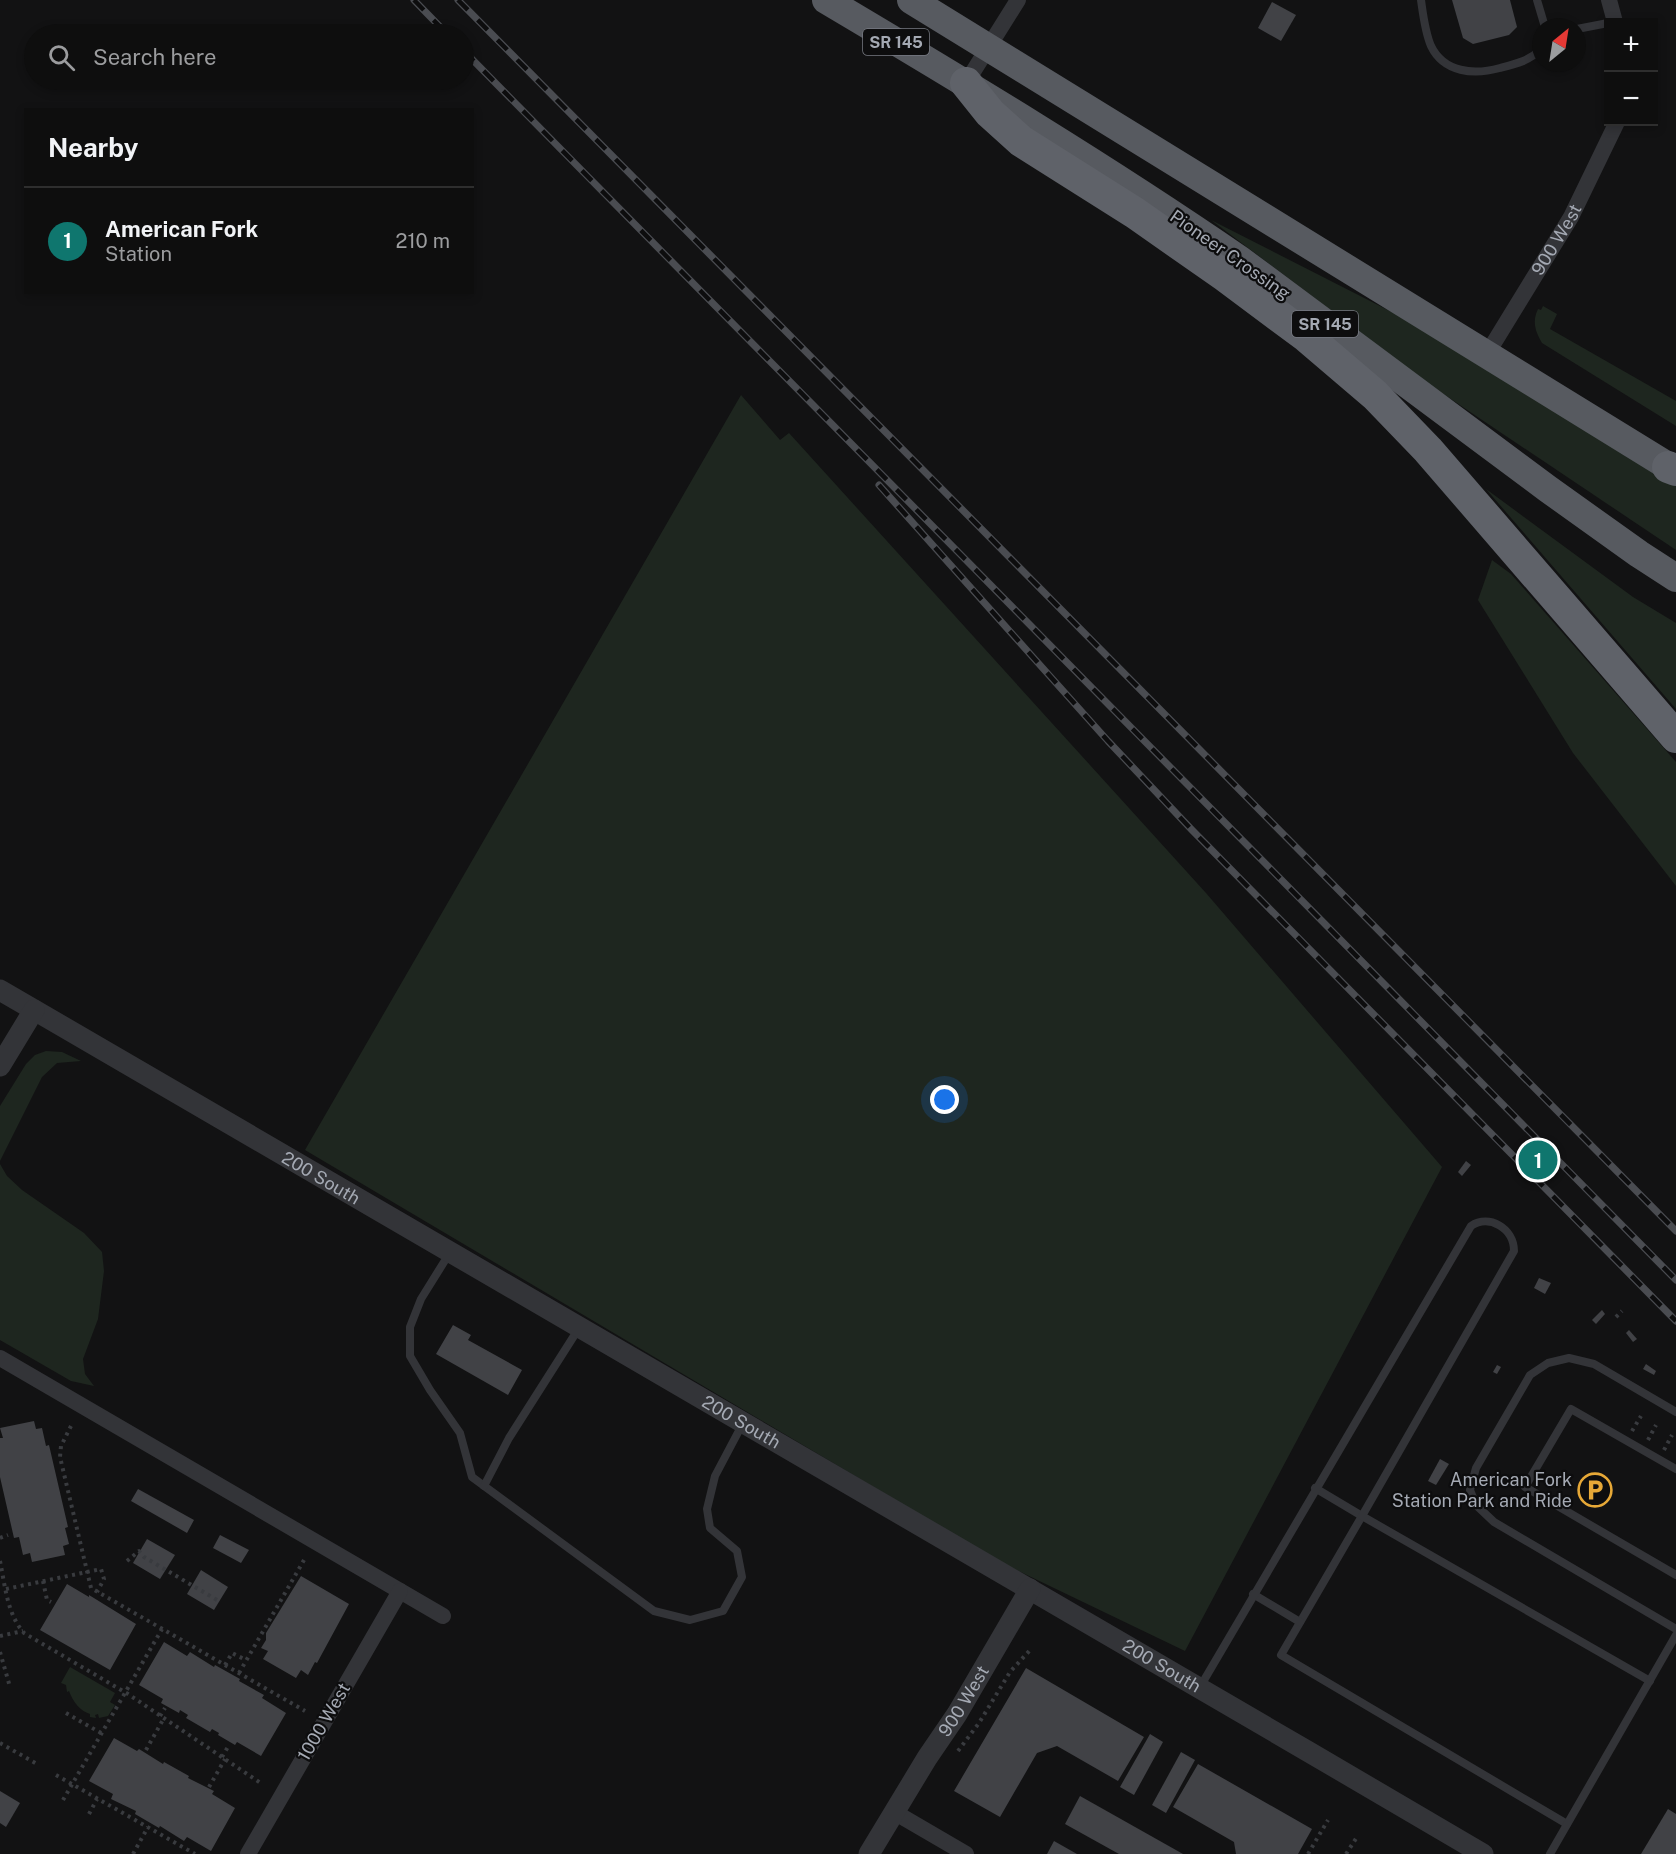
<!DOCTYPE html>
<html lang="en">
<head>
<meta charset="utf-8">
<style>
	:root { --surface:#0e0e0e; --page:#1c1c1c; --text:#f1f3f6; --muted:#9b9c9e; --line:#2e2e2e; --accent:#0f766e }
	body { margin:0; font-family:"Public Sans",sans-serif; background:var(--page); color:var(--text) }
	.controls { position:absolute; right:18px; top:18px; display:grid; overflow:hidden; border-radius:0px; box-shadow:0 3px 9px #0003 }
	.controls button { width:54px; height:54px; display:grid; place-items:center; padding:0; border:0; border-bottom:2px solid var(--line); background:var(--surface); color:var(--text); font:30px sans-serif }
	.compass { position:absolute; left:1532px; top:18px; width:54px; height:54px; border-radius:50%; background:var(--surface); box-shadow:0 3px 9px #0003; rotate:30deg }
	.you { position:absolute; left:945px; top:1100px; width:21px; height:21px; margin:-15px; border:4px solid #fff; border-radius:50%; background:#1a73e8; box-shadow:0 0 0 9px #1a73e833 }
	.badge { display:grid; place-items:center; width:39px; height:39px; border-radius:50%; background:var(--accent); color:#fff; font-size:20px; font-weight:700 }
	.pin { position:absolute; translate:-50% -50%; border:3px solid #fff; box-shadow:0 2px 6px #0006 }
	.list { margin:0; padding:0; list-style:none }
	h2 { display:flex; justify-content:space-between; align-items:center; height:78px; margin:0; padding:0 24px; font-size:26px }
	h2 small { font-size:20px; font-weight:400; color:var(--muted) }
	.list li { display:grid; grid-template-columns:39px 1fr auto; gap:18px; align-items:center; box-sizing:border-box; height:108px; padding:0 24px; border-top:2px solid var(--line) }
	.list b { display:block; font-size:22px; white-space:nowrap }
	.list p { margin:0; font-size:20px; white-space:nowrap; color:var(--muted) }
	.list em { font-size:20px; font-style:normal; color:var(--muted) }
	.icon { flex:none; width:33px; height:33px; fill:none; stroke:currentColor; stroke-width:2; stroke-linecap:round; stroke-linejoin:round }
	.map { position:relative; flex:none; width:1676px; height:1854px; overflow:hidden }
	.search { position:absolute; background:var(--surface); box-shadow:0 3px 9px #0003; left:24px; top:24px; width:450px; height:66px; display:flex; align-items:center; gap:15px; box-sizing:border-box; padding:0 21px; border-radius:33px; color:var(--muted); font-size:22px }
	.panel { position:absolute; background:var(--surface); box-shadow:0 3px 9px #0003; left:24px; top:108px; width:450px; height:186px; border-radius:0px }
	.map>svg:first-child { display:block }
</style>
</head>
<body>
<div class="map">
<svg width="1676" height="1854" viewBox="0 0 1676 1854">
	<rect width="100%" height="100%" fill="#121213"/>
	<g fill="#1e261f">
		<polygon points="1211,220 1431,332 1676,483 1676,550 1433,387"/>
		<path d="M1543,306L1557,314L1550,329L1676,401V426L1542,343C1535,331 1532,321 1538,309L1541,310Z"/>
		<polygon points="741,395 780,440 789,433 1206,893 1442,1167 1185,1651 1002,1563 305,1150"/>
		<polygon points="1486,489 1633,597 1676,623 1676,709"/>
		<polygon points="1492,560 1511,574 1676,762 1676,886 1573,753 1478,600"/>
		<polygon points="46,1051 62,1052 81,1061 57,1063 42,1077 0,1161 0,1106 26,1064 35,1055"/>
		<polygon points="0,1164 7,1176 22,1190 84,1233 102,1252 104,1271 98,1319 83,1359 85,1374 94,1386 71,1381 0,1340"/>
		<path d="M70,1667L115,1693L110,1702L115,1705L108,1716L99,1718L98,1714L95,1715L96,1718L90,1717V1714C80,1711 73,1702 69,1691L67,1692L66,1685L61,1683Z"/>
	</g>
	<g fill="#414246">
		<polygon points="1452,0 1510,0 1517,27 1509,35 1473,44 1463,38"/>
		<polygon points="1272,2 1296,15 1281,41 1258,28"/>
		<polygon points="1466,1161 1471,1165 1462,1176 1458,1172"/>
		<polygon points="1539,1278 1551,1283 1545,1294 1534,1288"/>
		<polygon points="1602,1310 1605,1314 1596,1324 1592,1320"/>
		<polygon points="453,1325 471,1335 468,1340 522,1370 508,1395 436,1354"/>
		<polygon points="1629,1330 1637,1339 1633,1342 1626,1333"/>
		<polygon points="1646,1364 1656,1371 1654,1375 1643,1369"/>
		<polygon points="1497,1365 1501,1367 1497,1374 1493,1372"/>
		<polygon points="34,1421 36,1429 42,1428 46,1446 49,1445 68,1527 65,1528 69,1544 63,1546 65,1555 32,1562 30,1553 23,1555 19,1537 14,1538 0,1477 0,1438 3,1438 0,1428"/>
		<polygon points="1440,1459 1449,1464 1436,1485 1428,1481"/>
		<polygon points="138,1489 194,1520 187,1533 131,1501"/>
		<polygon points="220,1535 249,1550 241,1563 213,1548"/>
		<polygon points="147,1539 175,1555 160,1579 133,1563"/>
		<polygon points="201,1570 228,1587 214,1610 187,1594"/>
		<polygon points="301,1576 349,1604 317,1663 315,1662 308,1675 301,1670 296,1678 263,1659 268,1651 261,1648 266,1640 266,1633"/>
		<polygon points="67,1584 89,1597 89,1595 136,1624 110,1670 40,1630"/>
		<polygon points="164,1642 187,1656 190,1652 214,1667 215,1665 240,1679 239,1681 264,1695 262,1698 286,1713 261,1756 237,1742 235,1745 218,1735 219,1733 212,1729 210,1732 186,1718 188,1715 180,1710 179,1713 161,1703 163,1699 139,1685"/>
		<polygon points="1026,1668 1144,1737 1118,1781 1057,1746 1037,1753 1000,1817 954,1791"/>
		<polygon points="1150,1734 1163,1742 1134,1795 1120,1787"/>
		<polygon points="114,1738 137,1751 139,1749 163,1764 164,1762 189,1776 188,1778 214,1791 212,1794 235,1808 211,1851 187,1837 184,1841 160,1826 159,1828 135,1814 136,1811 111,1799 113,1794 89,1781"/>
		<polygon points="1181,1752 1195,1760 1166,1813 1152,1805"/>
		<polygon points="1198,1764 1312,1829 1298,1854 1236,1854 1234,1842 1173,1807"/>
		<polygon points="0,1791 20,1803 6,1827 0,1823"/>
		<polygon points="1080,1796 1183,1854 1119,1854 1065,1824"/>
		<polygon points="1668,1809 1676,1814 1676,1854 1641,1854"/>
		<polygon points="1054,1841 1077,1854 1047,1854"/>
	</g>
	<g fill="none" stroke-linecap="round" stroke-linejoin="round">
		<g stroke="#393b3f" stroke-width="4" stroke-dasharray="3 4.5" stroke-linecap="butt">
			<polyline points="1616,1317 1622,1311"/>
			<polyline points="71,1426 61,1446 60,1457 91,1588 305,1711"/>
			<polyline points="1632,1431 1641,1416"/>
			<polyline points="1648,1440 1656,1425"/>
			<polyline points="1664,1450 1672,1435"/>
			<polyline points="0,1538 8,1535"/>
			<path d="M0,1561C5,1585 7,1614 24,1633L128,1694L262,1784"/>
			<polyline points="127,1561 139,1551 144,1557 217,1600"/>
			<polyline points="43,1581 47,1600 51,1602"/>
			<polyline points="6,1589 101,1569 104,1579 97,1592"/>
			<polyline points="0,1636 23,1631"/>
			<polyline points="0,1652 10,1687"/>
			<polyline points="225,1665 232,1653 246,1660"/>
			<polyline points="239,1673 304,1560"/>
			<polyline points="66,1713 101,1733"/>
			<polyline points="160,1716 165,1708"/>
			<polyline points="0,1743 37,1764"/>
			<polyline points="146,1750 164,1718"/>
			<polyline points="958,1751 979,1723 1010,1672 1031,1649"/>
			<polyline points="222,1757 229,1745"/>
			<polyline points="56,1775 195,1854"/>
			<polyline points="209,1787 225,1759"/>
			<polyline points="63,1800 162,1629"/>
			<polyline points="89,1814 97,1799"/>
			<polyline points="133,1854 148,1827"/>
			<polyline points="1308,1854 1328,1820"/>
			<polyline points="1346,1854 1357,1837"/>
		</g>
		<g stroke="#333438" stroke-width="8">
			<path d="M1421,0C1423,14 1425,32 1431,46C1444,73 1474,75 1500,68C1516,64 1529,61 1541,49"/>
			<polyline points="1537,0 1545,27"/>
			<polyline points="1577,29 1608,23"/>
			<polyline points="449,1254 421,1299 410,1327 410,1356 430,1390 460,1433 472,1477 654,1611 690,1620 723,1611 742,1577 737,1551 710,1528 707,1509 715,1476 743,1423"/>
			<polyline points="1676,1412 1594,1364 1569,1358 1548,1363 1530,1375 1476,1468 1470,1490 1476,1505 1494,1522 1676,1629"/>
			<polyline points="1676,1469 1571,1409 1525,1487 1676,1575"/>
			<polyline points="484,1486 509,1438 579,1328"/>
			<polyline points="1315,1488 1362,1516 1281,1655 1567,1824"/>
			<polyline points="1253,1594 1300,1622"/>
			<path d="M1200,1687L1471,1226C1489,1214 1514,1228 1514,1251L1362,1516L1650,1681"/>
			<polyline points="1550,1854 1676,1635"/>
		</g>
		<g stroke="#333438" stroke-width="16">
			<polyline points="1609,0 1615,22"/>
			<polyline points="966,83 1018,0"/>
			<path id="s1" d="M1487,354L1571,217L1617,122"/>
			<polyline points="0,1358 443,1616"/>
			<polyline points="894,1812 966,1854"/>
			<polyline points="248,1854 400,1591"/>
		</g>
		<g stroke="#333438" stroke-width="21">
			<path id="s2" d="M0,990C493,1281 990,1564 1483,1854"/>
			<polyline points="0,1066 34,1010"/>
			<path id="s3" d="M869,1854L927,1758L957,1714L1030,1589"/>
		</g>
		<g stroke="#575a60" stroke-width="28">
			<path d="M826,0C966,83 1105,167 1239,259L1548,489L1639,554L1676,578"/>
			<polyline points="911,0 1676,471"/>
		</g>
		<g stroke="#5f6269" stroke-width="32">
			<polyline points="966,83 990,113 1021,141 1135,213 1225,276 1307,337 1375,395 1428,450 1676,737"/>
			<polyline points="1668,467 1676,470"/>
		</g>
		<defs>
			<g id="rail">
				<polyline points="414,0 447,34"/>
				<polyline points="458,0 1676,1231"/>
				<polyline points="464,51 1676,1280"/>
				<polyline points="879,485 1108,741 1192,830 1676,1321"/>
			</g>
		</defs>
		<use href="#rail" stroke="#4a4c51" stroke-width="7"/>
		<use href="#rail" stroke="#0d0d0e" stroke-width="4.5" stroke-dasharray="14" stroke-linecap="butt"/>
	</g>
	<defs>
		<symbol id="parking-ring" viewBox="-11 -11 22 22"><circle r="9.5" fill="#0d0d0e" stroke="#e6a837" stroke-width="1.5"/><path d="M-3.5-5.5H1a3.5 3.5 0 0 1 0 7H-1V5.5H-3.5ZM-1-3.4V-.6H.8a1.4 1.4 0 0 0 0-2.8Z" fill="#e6a837"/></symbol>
	</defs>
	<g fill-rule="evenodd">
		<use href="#parking-ring" x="1576" y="1471" width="38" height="38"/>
	</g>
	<g text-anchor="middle" stroke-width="4.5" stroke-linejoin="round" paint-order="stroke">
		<g fill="#0d0d0e" stroke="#777a82" stroke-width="1.5">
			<rect x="863" y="29" width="66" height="26" rx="4.5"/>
			<rect x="1292" y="311" width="66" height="26" rx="4.5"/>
		</g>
		<g font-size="16" font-weight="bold" fill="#a4a9b3">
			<text x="896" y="48">SR 145</text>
			<text x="1325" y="330">SR 145</text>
		</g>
		<g font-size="18" fill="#a4a9b3" stroke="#0d0d0e">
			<text dy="6" stroke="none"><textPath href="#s1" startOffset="134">900 West</textPath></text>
			<text transform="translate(1230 255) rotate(35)" y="6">Pioneer Crossing</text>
			<text dy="6" stroke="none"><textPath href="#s2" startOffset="372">200 South</textPath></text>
			<text dy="6" stroke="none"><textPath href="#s2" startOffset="858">200 South</textPath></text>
			<text dy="6" stroke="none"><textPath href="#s2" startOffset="1344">200 South</textPath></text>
			<text dy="6" stroke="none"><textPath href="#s3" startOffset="180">900 West</textPath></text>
			<text transform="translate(324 1722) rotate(-60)" y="6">1000 West</text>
		</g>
		<g font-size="18" fill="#a4a9b3" stroke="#0d0d0e" text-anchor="end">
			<text x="1572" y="1486">American Fork<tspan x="1572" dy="21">Station Park and Ride</tspan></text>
		</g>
	</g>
</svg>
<div class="controls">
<button>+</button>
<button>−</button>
</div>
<svg class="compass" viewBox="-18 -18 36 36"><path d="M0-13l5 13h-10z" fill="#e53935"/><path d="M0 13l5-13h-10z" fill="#9b9c9e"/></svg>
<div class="you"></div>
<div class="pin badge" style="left:1538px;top:1160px">1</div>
<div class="search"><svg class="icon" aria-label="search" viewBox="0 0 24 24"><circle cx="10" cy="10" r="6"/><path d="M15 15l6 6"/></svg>Search here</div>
<section class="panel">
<h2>Nearby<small></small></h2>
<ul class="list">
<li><span class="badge">1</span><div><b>American Fork</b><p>Station</p></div><em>210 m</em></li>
</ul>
</section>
</div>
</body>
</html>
